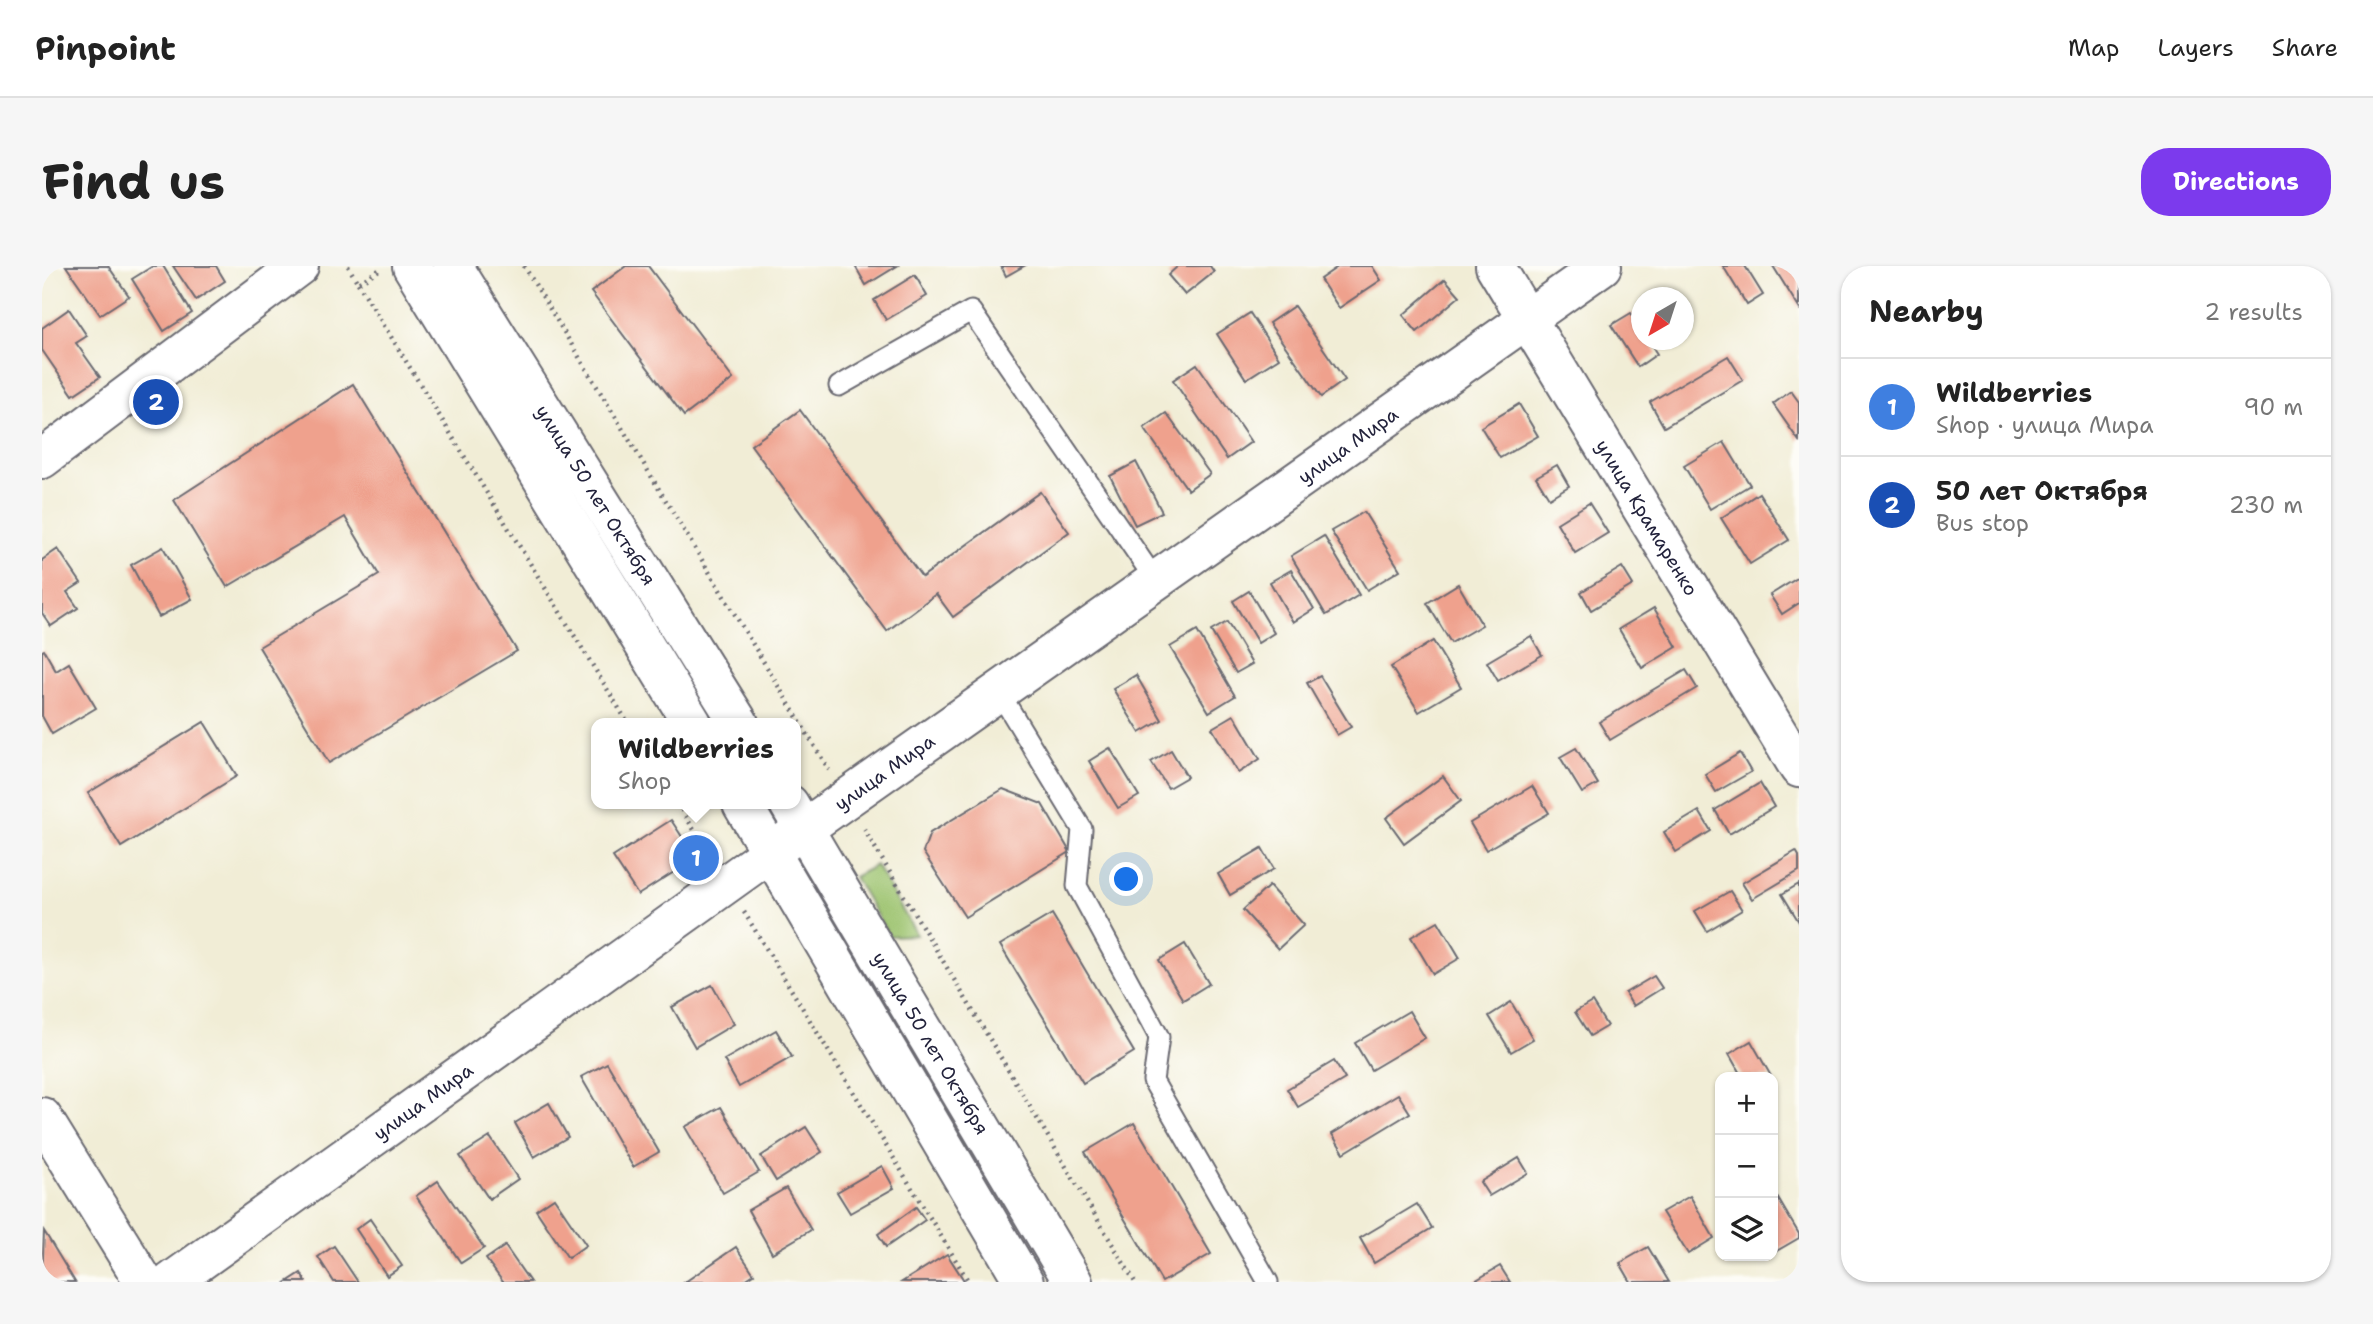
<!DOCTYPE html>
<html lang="en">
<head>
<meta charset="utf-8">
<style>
	:root { --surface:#fff; --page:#f6f6f6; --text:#222; --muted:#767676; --line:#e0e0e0; --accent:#7c3aed }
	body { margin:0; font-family:"Shantell Sans",sans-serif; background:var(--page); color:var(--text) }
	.controls { position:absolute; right:21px; bottom:21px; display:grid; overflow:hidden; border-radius:14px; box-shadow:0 2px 5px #0004 }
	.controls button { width:63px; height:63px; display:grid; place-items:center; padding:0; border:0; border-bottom:2px solid var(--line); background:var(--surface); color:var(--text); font:35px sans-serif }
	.compass { position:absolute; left:1589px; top:21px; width:63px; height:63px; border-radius:50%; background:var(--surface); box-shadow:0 2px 5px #0004; rotate:219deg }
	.you { position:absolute; left:1085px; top:614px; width:24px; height:24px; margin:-18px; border:5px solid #fff; border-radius:50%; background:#1a73e8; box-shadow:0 0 0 10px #1a73e833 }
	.badge { display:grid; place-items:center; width:46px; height:46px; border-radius:50%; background:var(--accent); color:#fff; font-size:23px; font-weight:700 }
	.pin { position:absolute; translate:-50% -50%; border:4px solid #fff; box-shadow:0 2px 7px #0006 }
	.popup { position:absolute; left:549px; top:452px; width:210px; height:91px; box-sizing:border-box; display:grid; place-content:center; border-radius:14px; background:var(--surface); filter:drop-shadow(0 2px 5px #0005); font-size:23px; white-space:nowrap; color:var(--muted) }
	.popup b { font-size:26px; color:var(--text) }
	.popup::after { content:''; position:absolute; left:50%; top:100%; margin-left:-14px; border:14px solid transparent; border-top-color:var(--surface) }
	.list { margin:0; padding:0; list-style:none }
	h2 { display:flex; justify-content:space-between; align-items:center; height:91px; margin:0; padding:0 28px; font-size:30px }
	h2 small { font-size:23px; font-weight:400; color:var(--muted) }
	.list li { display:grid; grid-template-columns:46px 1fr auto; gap:21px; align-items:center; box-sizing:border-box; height:98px; padding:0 28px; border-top:2px solid var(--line) }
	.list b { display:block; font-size:26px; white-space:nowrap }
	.list p { margin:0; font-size:23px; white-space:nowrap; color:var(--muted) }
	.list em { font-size:23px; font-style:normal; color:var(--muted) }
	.icon { flex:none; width:38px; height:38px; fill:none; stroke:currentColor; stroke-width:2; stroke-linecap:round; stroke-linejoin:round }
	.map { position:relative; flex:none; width:1757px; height:1016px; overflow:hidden; border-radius:28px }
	header { display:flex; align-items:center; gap:42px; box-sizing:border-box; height:98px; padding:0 35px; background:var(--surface); border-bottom:2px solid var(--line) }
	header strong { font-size:33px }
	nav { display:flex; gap:38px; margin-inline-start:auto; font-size:24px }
	.intro { display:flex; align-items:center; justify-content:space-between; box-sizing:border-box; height:168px; padding:0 42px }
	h1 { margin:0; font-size:49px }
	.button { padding:18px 32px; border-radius:28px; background:var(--accent); color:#fff; font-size:24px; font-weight:700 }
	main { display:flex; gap:42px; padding:0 42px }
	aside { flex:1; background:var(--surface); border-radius:28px; box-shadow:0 2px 5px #0004 }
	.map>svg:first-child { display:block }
</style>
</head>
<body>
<header>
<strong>Pinpoint</strong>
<nav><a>Map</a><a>Layers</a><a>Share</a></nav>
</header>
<div class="intro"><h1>Find us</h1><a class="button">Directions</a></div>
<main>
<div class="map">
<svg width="1757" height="1016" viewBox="0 0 1757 1016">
	<rect width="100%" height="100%" fill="#fdfcf7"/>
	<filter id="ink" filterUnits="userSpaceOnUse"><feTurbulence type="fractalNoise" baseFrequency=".0143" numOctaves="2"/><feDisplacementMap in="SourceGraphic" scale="14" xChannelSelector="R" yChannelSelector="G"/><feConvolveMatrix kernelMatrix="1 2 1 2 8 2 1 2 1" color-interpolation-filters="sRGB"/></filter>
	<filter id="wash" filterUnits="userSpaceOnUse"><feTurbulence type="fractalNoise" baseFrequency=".00686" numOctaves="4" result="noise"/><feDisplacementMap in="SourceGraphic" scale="28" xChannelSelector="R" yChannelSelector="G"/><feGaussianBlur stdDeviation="1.57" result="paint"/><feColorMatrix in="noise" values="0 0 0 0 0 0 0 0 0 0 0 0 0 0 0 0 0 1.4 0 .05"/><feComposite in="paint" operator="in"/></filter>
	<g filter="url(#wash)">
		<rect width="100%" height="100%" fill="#f1edd6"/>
		<g fill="#9cc36e" stroke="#5f7254" stroke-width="2">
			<polygon points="834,599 875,669 847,670 812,611"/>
			<polygon points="801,651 937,880 920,890 786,658"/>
		</g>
		<g id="blocks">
			<g fill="#efa18d">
				<polygon points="24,0 66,0 87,30 58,49"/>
				<polygon points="111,0 121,0 150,47 122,65 90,13"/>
				<polygon points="131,0 174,0 183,15 154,34"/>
				<polygon points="584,0 606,0 691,113 642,150 549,26"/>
				<polygon points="813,0 855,0 824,19"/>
				<polygon points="959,0 982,0 964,10"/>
				<polygon points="1136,0 1168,0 1172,6 1143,29 1126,9"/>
				<polygon points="1297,0 1330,0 1339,14 1297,42 1278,13"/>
				<polygon points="1681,0 1703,0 1721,29 1705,39"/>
				<polygon points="1731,0 1757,0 1757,42"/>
				<polygon points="873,9 885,30 844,54 832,34"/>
				<polygon points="1403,13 1418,30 1375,66 1361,49"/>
				<polygon points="1252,40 1303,114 1279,131 1227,57"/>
				<polygon points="27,43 45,70 34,77 58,111 31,129 0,84 0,62"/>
				<polygon points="1208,47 1237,92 1204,113 1175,68"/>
				<polygon points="1589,47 1600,63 1600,74 1606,74 1615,88 1596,101 1569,59"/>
				<polygon points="1686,90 1701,114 1622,161 1608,136"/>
				<polygon points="1155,98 1209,176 1185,193 1131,114"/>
				<polygon points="311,118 475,385 287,497 217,381 337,309 303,251 185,321 132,234"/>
				<polygon points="1749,125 1757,136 1757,175 1731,138"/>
				<polygon points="1477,138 1496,170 1458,192 1439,161"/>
				<polygon points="758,144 880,311 998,226 1027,266 911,351 894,328 845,365 709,179"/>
				<polygon points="1124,147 1168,208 1146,224 1102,162"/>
				<polygon points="1682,176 1708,219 1668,243 1642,200"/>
				<polygon points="1094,196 1120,246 1093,259 1068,210"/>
				<polygon points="1515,199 1527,220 1507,232 1494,211"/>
				<polygon points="1717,227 1747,274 1708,298 1679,252"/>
				<polygon points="1547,237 1566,267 1533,287 1515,257"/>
				<polygon points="1322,246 1358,304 1325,324 1289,265"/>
				<polygon points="1282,270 1317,329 1284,349 1249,290"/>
				<polygon points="121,281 150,333 117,351 89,299"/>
				<polygon points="16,283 39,317 25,326 36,342 9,360 0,347 0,294"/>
				<polygon points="1580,301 1591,319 1549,344 1539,326"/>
				<polygon points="1249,304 1272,343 1251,356 1228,316"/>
				<polygon points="1757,311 1757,337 1740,348 1728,329"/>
				<polygon points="1416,318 1440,359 1409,377 1385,337"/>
				<polygon points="1207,325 1232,367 1216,377 1191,335"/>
				<polygon points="1612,342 1635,381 1600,402 1577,363"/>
				<polygon points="1185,356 1210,398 1194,407 1169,365"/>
				<polygon points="1155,365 1193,430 1167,446 1128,381"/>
				<polygon points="1489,370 1500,389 1456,415 1445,396"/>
				<polygon points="1391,375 1419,421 1377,446 1349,401"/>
				<polygon points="2,384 14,405 27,397 54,442 10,468 0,450 0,385"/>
				<polygon points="1644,404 1655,422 1568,474 1557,456"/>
				<polygon points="1094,409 1120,454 1098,467 1071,423"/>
				<polygon points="1278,410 1309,461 1295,469 1265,417"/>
				<polygon points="1192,449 1218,493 1196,507 1170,462"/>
				<polygon points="162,456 195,510 79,581 46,527"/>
				<polygon points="1068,482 1097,530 1076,542 1047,495"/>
				<polygon points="1534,482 1556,518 1540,527 1518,491"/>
				<polygon points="1129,484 1145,511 1126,522 1109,496"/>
				<polygon points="1698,487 1709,506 1674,526 1663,508"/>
				<polygon points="1401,510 1419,535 1362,577 1344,552"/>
				<polygon points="1718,517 1732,541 1687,568 1673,544"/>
				<polygon points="1490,520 1507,547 1444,584 1428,557"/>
				<polygon points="961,523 1000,538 1028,586 923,651 881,586 888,567"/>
				<polygon points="1657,545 1669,565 1634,586 1622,566"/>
				<polygon points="629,554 654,592 596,629 571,591"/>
				<polygon points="1220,582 1232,603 1188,629 1176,608"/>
				<polygon points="1754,585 1757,590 1757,605 1710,633 1700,617"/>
				<polygon points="1757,618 1757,656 1740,628"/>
				<polygon points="1227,620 1262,659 1236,683 1201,644"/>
				<polygon points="1688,625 1700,644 1665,665 1653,645"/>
				<polygon points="1010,648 1092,786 1041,817 958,679"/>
				<polygon points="1396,655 1418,692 1391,708 1369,671"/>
				<polygon points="1143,678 1167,718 1141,734 1117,694"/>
				<polygon points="1612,710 1620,722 1591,740 1583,727"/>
				<polygon points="670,719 692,758 653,781 630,741"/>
				<polygon points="1469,736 1491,773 1469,786 1447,750"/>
				<polygon points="1550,736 1565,760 1548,770 1533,746"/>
				<polygon points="1367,745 1383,772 1329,804 1313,777"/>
				<polygon points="734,764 750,791 697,821 682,794"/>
				<polygon points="1709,775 1729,810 1727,811 1700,811 1687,788"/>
				<polygon points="1292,795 1303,813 1256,841 1245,823"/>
				<polygon points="565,797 617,886 591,901 539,811"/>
				<polygon points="1356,828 1368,847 1302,887 1290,868"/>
				<polygon points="507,837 526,871 492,891 473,857"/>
				<polygon points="679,841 717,906 681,927 643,861"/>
				<polygon points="1092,857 1169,988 1120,1016 1043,886"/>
				<polygon points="764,861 780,886 734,915 719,890"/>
				<polygon points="448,871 476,913 447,933 418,890"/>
				<polygon points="1477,892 1486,907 1447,930 1438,916"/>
				<polygon points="840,900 852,922 808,947 795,926"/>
				<polygon points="396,915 442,982 419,997 374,930"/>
				<polygon points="744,922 769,964 730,987 706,944"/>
				<polygon points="1731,924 1757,968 1757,972 1731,987"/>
				<polygon points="1648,930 1672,972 1646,988 1620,946"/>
				<polygon points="512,932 544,979 526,992 494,944"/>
				<polygon points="1375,938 1390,962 1332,997 1318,972"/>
				<polygon points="874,941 883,954 844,981 836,968"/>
				<polygon points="328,953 360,1000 345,1010 314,963"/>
				<polygon points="2,965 33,1016 0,1016"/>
				<polygon points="292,980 316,1016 292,1016 276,991"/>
				<polygon points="463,980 488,1016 461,1016 444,993"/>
				<polygon points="694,981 712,1008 700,1016 643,1016"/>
				<polygon points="1606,981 1627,1016 1589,1016 1578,997"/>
				<polygon points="905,988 923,1016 860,1016"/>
				<polygon points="1458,1000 1468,1016 1431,1016"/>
				<polygon points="259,1007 264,1016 245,1016"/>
			</g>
		</g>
	</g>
	<g filter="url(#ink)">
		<use href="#blocks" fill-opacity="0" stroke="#6a6971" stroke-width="2"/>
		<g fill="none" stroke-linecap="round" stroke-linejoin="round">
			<defs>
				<g id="lane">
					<polyline points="797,120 929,45 1114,315"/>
					<polyline points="957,426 1040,563 1035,620 1117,771 1111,815 1226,1016"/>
				</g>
				<g id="street">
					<polyline points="370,0 650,457"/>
					<path id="s1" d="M411,0L697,457"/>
					<path id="s2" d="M1453,0L1757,502"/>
					<polyline points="0,193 257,0"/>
					<polyline points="700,538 982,1016"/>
					<path id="s3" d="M747,538L1031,1016"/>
					<polyline points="0,851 102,1016"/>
					<path id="s4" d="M129,1016L729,586L1560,0"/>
				</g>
			</defs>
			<use href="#lane" stroke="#6a6971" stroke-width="23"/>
			<use href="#street" stroke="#6a6971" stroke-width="42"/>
			<g stroke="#6a6971" stroke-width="4.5" stroke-dasharray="2 5" stroke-linecap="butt">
				<polyline points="306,0 316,17 337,4"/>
				<polyline points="482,0 787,504"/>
				<polyline points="316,17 586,457"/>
				<polyline points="636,538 667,588"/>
				<polyline points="822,563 1093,1016"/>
				<polyline points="702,646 927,1016"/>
			</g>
			<use href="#lane" stroke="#fff" stroke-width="19"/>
			<use href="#street" stroke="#fff" stroke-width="38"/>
		</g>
	</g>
	<g text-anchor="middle" stroke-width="7" stroke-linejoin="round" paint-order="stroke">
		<g font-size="19" fill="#22223b" stroke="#fdfcf7">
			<text dy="7" stroke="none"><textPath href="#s4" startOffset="1444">улица Мира</textPath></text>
			<text dy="7" stroke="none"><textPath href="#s1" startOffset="270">улица 50 лет Октября</textPath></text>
			<text dy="7" stroke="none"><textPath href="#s2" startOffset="294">улица Крамаренко</textPath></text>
			<text dy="7" stroke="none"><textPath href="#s4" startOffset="877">улица Мира</textPath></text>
			<text dy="7" stroke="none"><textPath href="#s3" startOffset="278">улица 50 лет Октября</textPath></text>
			<text dy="7" stroke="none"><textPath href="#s4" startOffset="310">улица Мира</textPath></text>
		</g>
	</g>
</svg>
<div class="controls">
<button>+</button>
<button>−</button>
<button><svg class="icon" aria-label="layers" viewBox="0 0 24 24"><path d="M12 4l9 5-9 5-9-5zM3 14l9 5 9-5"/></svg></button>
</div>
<svg class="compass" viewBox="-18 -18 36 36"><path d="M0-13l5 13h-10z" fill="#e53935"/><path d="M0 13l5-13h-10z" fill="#767676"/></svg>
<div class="you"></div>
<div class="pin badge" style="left:654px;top:592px;background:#3f7fe0">1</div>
<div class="popup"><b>Wildberries</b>Shop</div>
<div class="pin badge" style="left:114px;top:136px;background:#1a4fb4">2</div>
</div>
<aside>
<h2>Nearby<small>2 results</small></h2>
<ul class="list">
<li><span class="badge" style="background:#3f7fe0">1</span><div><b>Wildberries</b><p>Shop · улица Мира</p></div><em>90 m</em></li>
<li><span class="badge" style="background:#1a4fb4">2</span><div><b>50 лет Октября</b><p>Bus stop</p></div><em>230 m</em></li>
</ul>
</aside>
</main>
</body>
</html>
